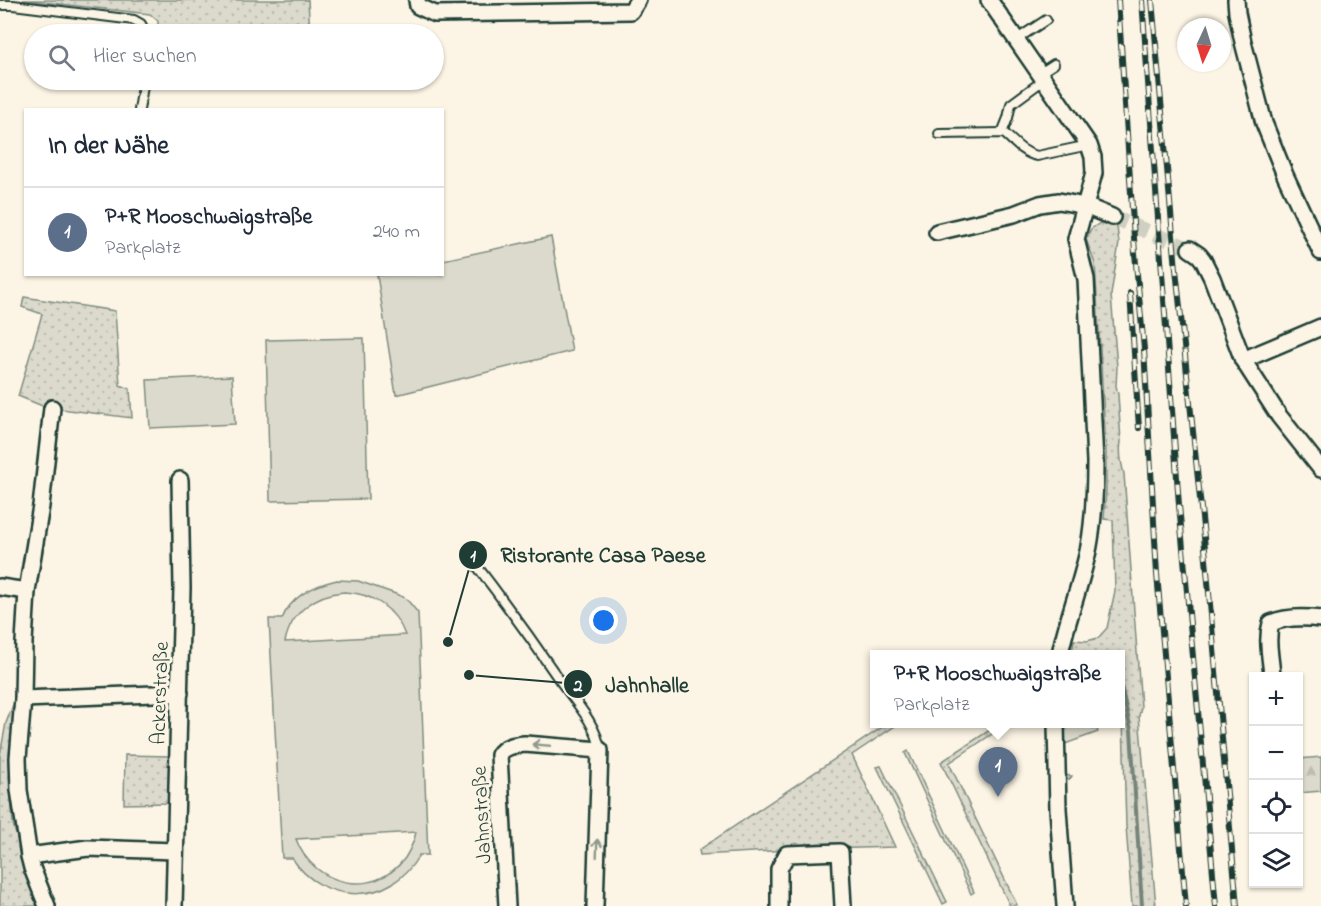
<!DOCTYPE html>
<html lang="de">
<head>
<meta charset="utf-8">
<style>
	:root { --surface:#fff; --page:#f6f6f7; --text:#1f2937; --muted:#747a83; --line:#e0e1e3; --accent:#2563eb }
	body { margin:0; font-family:"Indie Flower",sans-serif; background:var(--page); color:var(--text) }
	.controls { position:absolute; right:18px; bottom:18px; display:grid; overflow:hidden; border-radius:0px; box-shadow:0 2px 4px #0004 }
	.controls button { width:54px; height:54px; display:grid; place-items:center; padding:0; border:0; border-bottom:2px solid var(--line); background:var(--surface); color:var(--text); font:30px sans-serif }
	.compass { position:absolute; left:1177px; top:18px; width:54px; height:54px; border-radius:50%; background:var(--surface); box-shadow:0 2px 4px #0004; rotate:184deg }
	.you { position:absolute; left:604px; top:621px; width:21px; height:21px; margin:-15px; border:4px solid #fff; border-radius:50%; background:#1a73e8; box-shadow:0 0 0 9px #1a73e833 }
	.badge { display:grid; place-items:center; width:39px; height:39px; border-radius:50%; background:var(--accent); color:#fff; font-size:20px; font-weight:700 }
	.pin { position:absolute; translate:-50% -50px; filter:drop-shadow(0 2px 3px #0008) }
	.pin::after { content:''; position:absolute; top:32px; width:21px; height:18px; background:inherit; clip-path:polygon(0 0,100% 0,50% 100%) }
	.popup { position:absolute; left:870px; top:650px; width:255px; height:78px; box-sizing:border-box; display:grid; place-content:center; border-radius:0px; background:var(--surface); filter:drop-shadow(0 2px 4px #0005); font-size:20px; white-space:nowrap; color:var(--muted) }
	.popup b { font-size:22px; color:var(--text) }
	.popup::after { content:''; position:absolute; left:50%; top:100%; margin-left:-12px; border:12px solid transparent; border-top-color:var(--surface) }
	.list { margin:0; padding:0; list-style:none }
	h2 { display:flex; justify-content:space-between; align-items:center; height:78px; margin:0; padding:0 24px; font-size:26px }
	h2 small { font-size:20px; font-weight:400; color:var(--muted) }
	.list li { display:grid; grid-template-columns:39px 1fr auto; gap:18px; align-items:center; box-sizing:border-box; height:90px; padding:0 24px; border-top:2px solid var(--line) }
	.list b { display:block; font-size:22px; white-space:nowrap }
	.list p { margin:0; font-size:20px; white-space:nowrap; color:var(--muted) }
	.list em { font-size:20px; font-style:normal; color:var(--muted) }
	.icon { flex:none; width:33px; height:33px; fill:none; stroke:currentColor; stroke-width:2; stroke-linecap:round; stroke-linejoin:round }
	.map { position:relative; flex:none; width:1321px; height:906px; overflow:hidden }
	.search { position:absolute; background:var(--surface); box-shadow:0 2px 4px #0004; left:24px; top:24px; width:420px; height:66px; display:flex; align-items:center; gap:15px; box-sizing:border-box; padding:0 21px; border-radius:33px; color:var(--muted); font-size:22px }
	.panel { position:absolute; background:var(--surface); box-shadow:0 2px 4px #0004; left:24px; top:108px; width:420px; height:168px; border-radius:0px }
	.map>svg:first-child { display:block }
</style>
</head>
<body>
<div class="map">
<svg width="1321" height="906" viewBox="0 0 1321 906">
	<defs>
		<pattern id="grass-dots" width="8" height="8" patternUnits="userSpaceOnUse" patternTransform="scale(1.5)"><rect width="8" height="8" fill="#dcdacc"/><path d="M2 2h.1M6 6h.1" fill="none" stroke="#bcbcb0" stroke-width="1.8" stroke-linecap="round"/></pattern>
		<pattern id="forest-firs" width="22" height="20" patternUnits="userSpaceOnUse" patternTransform="scale(1.5)"><rect width="22" height="20" fill="#dcdacc"/><path d="M5 1l3.5 6h-7zM16 11l3.5 6h-7z" fill="#bcbcb0"/></pattern>
	</defs>
	<rect width="100%" height="100%" fill="#fcf5e5"/>
	<filter id="ink" filterUnits="userSpaceOnUse"><feTurbulence type="fractalNoise" baseFrequency=".0167" numOctaves="2"/><feDisplacementMap in="SourceGraphic" scale="12" xChannelSelector="R" yChannelSelector="G"/><feConvolveMatrix kernelMatrix="1 2 1 2 8 2 1 2 1" color-interpolation-filters="sRGB"/></filter>
	<g filter="url(#ink)">
		<g fill="url(#grass-dots)" stroke="#7e8c80" stroke-width="1.5">
			<polygon points="23,0 308,0 310,34 158,34 158,21 150,14"/>
			<path d="M1100,223H1105L1117,227L1119,243L1111,295L1117,367L1116,386L1118,394L1121,442C1119,453 1121,463 1124,474L1141,707L1139,716L1156,906H1132L1126,826L1123,719L1121,714V654H1072L1074,640L1087,641L1098,638L1107,628L1115,591L1113,520L1104,519L1106,490V450L1095,264L1086,239L1091,229Z"/>
			<polygon points="24,297 115,311 120,385 130,389 132,418 45,407 18,396 42,314 22,307"/>
			<polygon points="19,701 11,763 10,784 13,824 38,906 0,906 0,755 6,723 13,705"/>
			<polygon points="887,724 898,724 852,755 895,847 789,850 700,855 699,850"/>
			<polygon points="999,724 1007,724 949,763 1017,905 1010,906 941,762"/>
			<polygon points="908,751 974,892 971,894 905,753"/>
			<polygon points="125,755 169,756 168,803 124,804"/>
			<polygon points="881,766 947,902 943,904 877,767"/>
		</g>
		<g fill="url(#forest-firs)" stroke="#7e8c80" stroke-width="1.5">
			<polygon points="1063,724 1095,724 1098,732 1065,744 1064,775 1072,776 1069,780 1063,777"/>
			<polygon points="1321,757 1321,791 1299,793 1299,759"/>
		</g>
		<g fill="#dcdacc" stroke="#7e8c80" stroke-width="1.5" fill-rule="evenodd">
			<polygon points="551,237 572,351 396,395 377,275 442,274 443,260"/>
			<polygon points="364,338 368,499 270,501 266,340"/>
			<polygon points="232,376 235,424 150,428 147,380"/>
			<path d="M337,580L358,581L393,593L403,597L409,602L418,613L428,855H419C391,906 323,906 292,858H282L269,619H282C291,596 315,585 337,580ZM344,592C372,593 395,608 405,635L285,642C291,612 315,594 344,592ZM416,832C414,842 410,850 405,858C374,900 313,886 296,839Z"/>
		</g>
		<g fill="none" stroke-linecap="round" stroke-linejoin="round">
			<polyline stroke="#758479" stroke-width="4" points="1121,686 1131,730 1142,906"/>
			<polyline stroke="#d0d0c2" stroke-width="15" stroke-dasharray="15 8" stroke-linecap="butt" points="1112,217 1190,249"/>
			<defs>
				<g id="lane">
					<polyline points="0,5 13,5 134,20 141,24 146,34"/>
					<polyline points="1017,39 1046,20"/>
					<polyline points="1040,73 1054,64"/>
					<polyline points="139,110 144,80"/>
					<polyline points="1002,133 1008,118 1011,104 1045,79"/>
					<path d="M939,134L1004,133C1014,142 1023,153 1037,156L1089,145"/>
					<path d="M470,557C501,597 530,637 558,678C573,699 597,724 600,750"/>
				</g>
				<g id="street">
					<polyline points="417,0 418,6 435,14 631,11 638,0"/>
					<path d="M989,0L1089,145L1093,157L1094,173L1076,239L1086,279L1095,462C1095,490 1094,519 1089,546C1082,583 1067,618 1060,654"/>
					<polyline points="1236,0 1237,13 1243,42 1264,123 1285,175 1321,252"/>
					<polyline points="937,232 1014,214 1040,204 1059,201 1085,206 1112,217"/>
					<polyline points="1190,249 1199,255 1203,260 1212,278 1243,360 1279,416 1321,469"/>
					<polyline points="1243,360 1321,327"/>
					<polyline points="0,587 27,591"/>
					<path d="M1272,676C1271,659 1266,640 1271,623C1287,616 1305,617 1321,619"/>
					<polyline points="23,699 180,693"/>
					<polyline points="1056,724 1058,809 1065,906"/>
					<polyline points="29,856 88,848 175,851"/>
					<polyline points="47,906 32,868 29,856 19,790 18,758 23,699 24,642 27,591 41,506 52,408"/>
					<polyline points="174,906 182,588 180,480"/>
					<path d="M507,906L499,755C504,746 515,745 525,744L600,750L595,906"/>
					<polyline points="779,906 779,869 787,854 840,852 843,906"/>
				</g>
			</defs>
			<use href="#lane" stroke="#1f3d34" stroke-width="12"/>
			<use href="#street" stroke="#1f3d34" stroke-width="20"/>
			<use href="#lane" stroke="#fcf5e5" stroke-width="8"/>
			<use href="#street" stroke="#fcf5e5" stroke-width="15"/>
			<defs>
				<g id="rail">
					<polyline points="1118,0 1135,253 1144,349 1157,574 1186,906"/>
					<polyline points="1142,0 1179,505 1216,906"/>
					<polyline points="1152,0 1176,269 1204,537 1237,906"/>
					<polyline points="1130,293 1139,428"/>
				</g>
			</defs>
			<use href="#rail" stroke="#1f3d34" stroke-width="6"/>
			<use href="#rail" stroke="#fcf5e5" stroke-width="4" stroke-dasharray="11" stroke-linecap="butt"/>
		</g>
		<defs><path id="oneway-shaft" d="M-6 0H5M1.5-3L5.5 0L1.5 3" fill="none" stroke-width="1.6" stroke-linecap="round" stroke-linejoin="round" transform="scale(1.5)"/></defs>
		<g stroke="#8e998c">
			<use href="#oneway-shaft" transform="translate(541 745) rotate(-175)"/>
			<use href="#oneway-shaft" transform="translate(597 848) rotate(-88)"/>
		</g>
	</g>
	<g text-anchor="middle" stroke-width="6" stroke-linejoin="round" paint-order="stroke">
		<g font-size="21" fill="#1f3d34" stroke="#fcf5e5">
			<text transform="translate(159 693) rotate(-88)" y="7">Ackerstraße</text>
			<text transform="translate(481 815) rotate(-93)" y="7">Jahnstraße</text>
		</g>
	</g>
	<path fill="none" stroke="#1f3d34" stroke-width="2" d="M448 642L473 555M469 675L578 684"/>
	<g fill="#1f3d34" stroke="#fcf5e5" stroke-width="2">
		<circle cx="448" cy="642" r="6"/>
		<circle cx="469" cy="675" r="6"/>
		<circle cx="473" cy="555" r="15"/>
		<circle cx="578" cy="684" r="15"/>
	</g>
	<g font-size="18" text-anchor="middle" font-weight="bold" fill="#fff">
		<text x="473" y="561">1</text>
		<text x="578" y="691">2</text>
	</g>
	<g font-size="22" text-anchor="middle" font-weight="bold" fill="#1f3d34" stroke="#fcf5e5" stroke-width="6" stroke-linejoin="round" paint-order="stroke">
		<text x="603" y="562">Ristorante Casa Paese</text>
		<text x="647" y="692">Jahnhalle</text>
	</g>
</svg>
<div class="controls">
<button>+</button>
<button>−</button>
<button><svg class="icon" aria-label="locate" viewBox="0 0 24 24"><circle cx="12" cy="12" r="6"/><path d="M12 2v4M12 18v4M2 12h4M18 12h4"/></svg></button>
<button><svg class="icon" aria-label="layers" viewBox="0 0 24 24"><path d="M12 4l9 5-9 5-9-5zM3 14l9 5 9-5"/></svg></button>
</div>
<svg class="compass" viewBox="-18 -18 36 36"><path d="M0-13l5 13h-10z" fill="#e53935"/><path d="M0 13l5-13h-10z" fill="#747a83"/></svg>
<div class="you"></div>
<div class="pin badge" style="left:998px;top:797px;background:#5c6f8a">1</div>
<div class="popup"><b>P+R Mooschwaigstraße</b>Parkplatz</div>
<div class="search"><svg class="icon" aria-label="search" viewBox="0 0 24 24"><circle cx="10" cy="10" r="6"/><path d="M15 15l6 6"/></svg>Hier suchen</div>
<section class="panel">
<h2>In der Nähe<small></small></h2>
<ul class="list">
<li><span class="badge" style="background:#5c6f8a">1</span><div><b>P+R Mooschwaigstraße</b><p>Parkplatz</p></div><em>240 m</em></li>
</ul>
</section>
</div>
</body>
</html>
